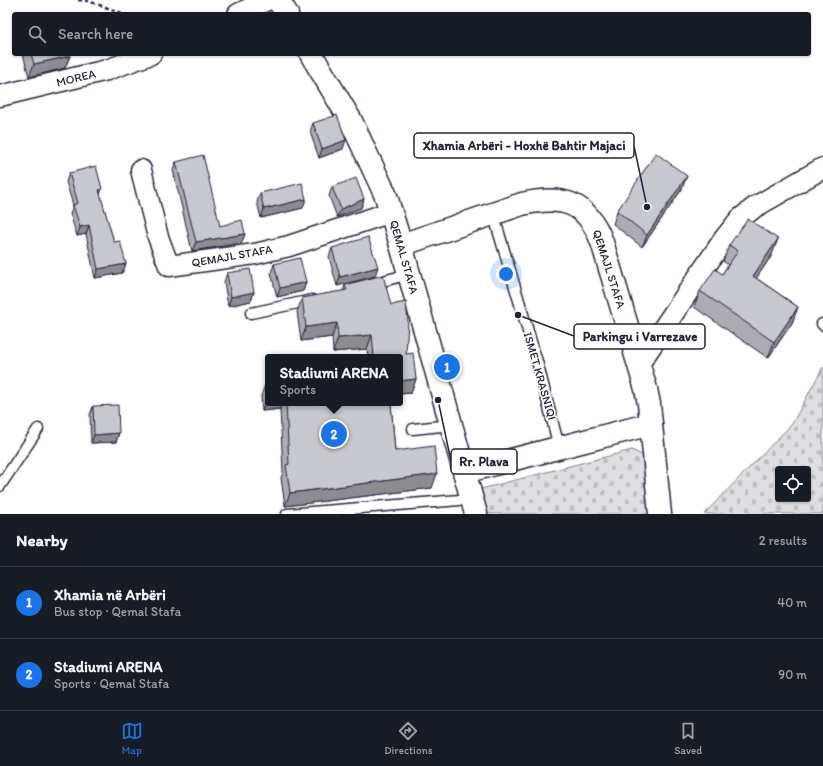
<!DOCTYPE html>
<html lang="en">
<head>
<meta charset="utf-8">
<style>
	:root { --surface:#171b24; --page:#20242c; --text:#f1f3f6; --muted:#9ea1a6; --line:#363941; --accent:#1a73e8 }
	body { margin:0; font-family:Itim,sans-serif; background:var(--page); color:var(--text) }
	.controls { position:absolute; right:12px; bottom:12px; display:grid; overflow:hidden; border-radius:4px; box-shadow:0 1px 3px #0004 }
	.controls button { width:36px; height:36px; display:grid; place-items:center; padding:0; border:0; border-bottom:1px solid var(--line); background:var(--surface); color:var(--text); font:20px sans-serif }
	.you { position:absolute; left:506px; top:274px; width:14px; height:14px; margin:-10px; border:3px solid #fff; border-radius:50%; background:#1a73e8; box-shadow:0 0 0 6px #1a73e833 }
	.badge { display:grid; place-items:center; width:26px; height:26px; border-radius:50%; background:var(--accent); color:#fff; font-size:13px; font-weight:700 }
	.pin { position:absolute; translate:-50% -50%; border:2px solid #fff; box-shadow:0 1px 4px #0006 }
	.popup { position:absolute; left:265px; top:354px; width:138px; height:52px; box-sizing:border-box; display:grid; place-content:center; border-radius:4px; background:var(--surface); filter:drop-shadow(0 1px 3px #0005); font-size:13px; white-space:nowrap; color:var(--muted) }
	.popup b { font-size:15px; color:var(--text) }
	.popup::after { content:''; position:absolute; left:50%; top:100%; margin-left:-8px; border:8px solid transparent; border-top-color:var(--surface) }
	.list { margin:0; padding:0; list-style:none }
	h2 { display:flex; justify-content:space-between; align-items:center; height:52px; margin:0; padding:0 16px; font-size:17px }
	h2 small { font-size:13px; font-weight:400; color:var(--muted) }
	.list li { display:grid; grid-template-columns:26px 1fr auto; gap:12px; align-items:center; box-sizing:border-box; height:72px; padding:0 16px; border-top:1px solid var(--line) }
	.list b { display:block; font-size:15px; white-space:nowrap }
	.list p { margin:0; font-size:13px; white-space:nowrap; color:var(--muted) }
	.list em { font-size:13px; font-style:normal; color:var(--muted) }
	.icon { flex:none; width:22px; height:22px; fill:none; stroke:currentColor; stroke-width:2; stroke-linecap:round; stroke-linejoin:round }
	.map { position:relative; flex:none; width:823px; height:514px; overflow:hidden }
	.search { position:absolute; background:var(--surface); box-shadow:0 1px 3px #0004; left:12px; right:12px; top:12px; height:44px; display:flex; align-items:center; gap:10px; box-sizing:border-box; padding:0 14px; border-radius:4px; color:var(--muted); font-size:15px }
	.sheet { height:196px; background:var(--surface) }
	nav { display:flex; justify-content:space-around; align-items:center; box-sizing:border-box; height:56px; border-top:1px solid var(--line); background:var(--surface); font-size:11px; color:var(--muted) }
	nav a { display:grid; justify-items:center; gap:2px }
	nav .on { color:var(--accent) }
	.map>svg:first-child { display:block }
</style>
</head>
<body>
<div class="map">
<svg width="823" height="514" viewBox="0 0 823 514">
	<defs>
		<pattern id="cemetery-stones" width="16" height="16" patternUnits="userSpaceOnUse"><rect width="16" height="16" fill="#dfdfe2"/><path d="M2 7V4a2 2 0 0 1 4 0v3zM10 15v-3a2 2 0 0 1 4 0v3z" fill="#bfbfc3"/></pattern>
	</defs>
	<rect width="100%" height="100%" fill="#fff"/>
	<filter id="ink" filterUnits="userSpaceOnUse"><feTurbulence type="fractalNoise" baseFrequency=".025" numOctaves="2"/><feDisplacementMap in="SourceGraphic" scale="8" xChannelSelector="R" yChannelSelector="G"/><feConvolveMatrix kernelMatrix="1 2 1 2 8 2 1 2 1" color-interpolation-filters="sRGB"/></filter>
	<g filter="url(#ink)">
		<g fill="url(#cemetery-stones)" stroke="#80808e" fill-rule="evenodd">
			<path d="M823,367V514H704L792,424ZM778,469H808V499H778Z"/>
			<polygon points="632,450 644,456 650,514 484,514 477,490"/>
		</g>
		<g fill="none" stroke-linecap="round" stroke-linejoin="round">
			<defs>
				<g id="lane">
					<polyline points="493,213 538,365 559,447"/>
					<polyline points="372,284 409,274"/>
					<polyline points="251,313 312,300"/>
					<polyline points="822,324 823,325"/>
					<polyline points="413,429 451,425"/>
					<polyline points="0,486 38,429"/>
					<polyline points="287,514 472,499"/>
				</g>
				<g id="street">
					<polyline points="238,14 267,0"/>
					<polyline points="0,96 107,70 151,54"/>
					<polyline points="141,170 158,237 169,266 255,254 289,246 391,212"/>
					<polyline points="639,364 724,239 740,219 755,207 823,168"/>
				</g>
				<g id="secondary">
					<polyline points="278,0 287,14"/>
					<polyline points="311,54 351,121 386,196 401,245 476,514"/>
					<path d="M401,245L522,204C562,195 587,201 602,242L646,389L649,404L660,514"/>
					<polyline points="464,472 651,424"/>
				</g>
			</defs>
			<use href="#lane" stroke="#22223b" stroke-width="13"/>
			<use href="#street" stroke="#22223b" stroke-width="23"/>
			<use href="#secondary" stroke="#22223b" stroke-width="25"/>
			<polyline stroke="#22223b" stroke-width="2.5" stroke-dasharray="4 3" stroke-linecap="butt" points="78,0 88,1 125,14"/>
			<use href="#lane" stroke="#fff" stroke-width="10"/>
			<use href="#street" stroke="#fff" stroke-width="20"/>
			<use href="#secondary" stroke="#fff" stroke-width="22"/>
		</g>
		<g fill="#acacb2" stroke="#22223b">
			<polygon points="23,54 69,54 70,56 65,68 29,77"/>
			<polygon points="313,123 343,149 319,158 310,132"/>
			<polygon points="176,162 220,226 242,243 192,251 173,170"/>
			<polygon points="69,173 100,195 114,242 126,264 122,273 95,278 86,234 77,236 70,214 73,205 66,182"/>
			<polygon points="332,187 364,199 361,208 337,217 329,196"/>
			<polygon points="682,189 642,247 613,224 617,211"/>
			<polygon points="260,193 303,208 261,218 257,202"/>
			<polygon points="729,245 772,255 756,278 798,307 792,323 768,358 694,307 700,291 722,274 728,265 723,261"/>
			<polygon points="332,248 375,276 337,286 329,257"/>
			<polygon points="274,264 306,282 303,291 277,297 271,273"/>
			<polygon points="227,273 254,292 251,301 228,306 224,282"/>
			<polygon points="345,285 391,305 406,354 416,379 411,393 400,394 400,357 368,357 367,349 333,352 332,337 301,341 297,312 302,298 343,291"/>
			<polygon points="266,382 268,403 391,403 395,451 432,488 285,506 281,478 283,472 280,409 262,411 261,396"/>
			<polygon points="93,406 119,433 116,442 91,443 90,415"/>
		</g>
		<g fill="#8c8c91" stroke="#22223b">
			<polygon points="70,56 65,68 29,77 34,64"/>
			<polygon points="346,140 343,149 319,158 322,149"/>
			<polygon points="687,176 682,189 642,247 647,235"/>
			<polygon points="102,189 99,198 99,190"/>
			<polygon points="306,199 303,208 261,218 264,209"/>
			<polygon points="364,199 361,208 337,217 341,209"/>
			<polygon points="89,225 86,234 77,236 80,227"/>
			<polygon points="245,234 242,243 192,251 196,242"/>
			<polygon points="778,239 772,255 747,292 753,276"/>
			<polygon points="126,264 122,273 95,278 98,269"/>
			<polygon points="378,267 375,276 337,286 340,277"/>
			<polygon points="306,282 303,291 277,297 280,288"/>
			<polygon points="254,292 251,301 228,306 231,297"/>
			<polygon points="798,307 792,323 768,358 774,342"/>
			<polygon points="337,323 332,337 301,341 306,327"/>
			<polygon points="372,335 367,349 333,352 338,338"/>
			<polygon points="416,379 411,393 400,394 400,381"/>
			<polygon points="267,397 268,397 268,403 282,403 280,409 262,411"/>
			<polygon points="119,433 116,442 91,443 94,435"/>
			<polygon points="437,474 432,488 285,506 290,493"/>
		</g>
		<g fill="#c8c8cf" stroke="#22223b">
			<polygon points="31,54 69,54 70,56 34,64"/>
			<polygon points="337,115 346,140 322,149 313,123"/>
			<polygon points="656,153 687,176 647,235 617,211"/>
			<polygon points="203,155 220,226 242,220 245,234 196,242 176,162"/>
			<polygon points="96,166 102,189 99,190 114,242 120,241 126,264 98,269 89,225 80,227 73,205 78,203 69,173"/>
			<polygon points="356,178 364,199 341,209 332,187"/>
			<polygon points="302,183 306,199 264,209 260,193"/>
			<polygon points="748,219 778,239 753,276 798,307 774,342 700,291 715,269 722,274 738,251 729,245"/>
			<polygon points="368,237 378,267 340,277 332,248"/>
			<polygon points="300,258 306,282 280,288 274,264"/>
			<polygon points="250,269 254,292 231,297 227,273"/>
			<polygon points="383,275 391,305 406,302 408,321 406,354 413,353 416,379 400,381 400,357 374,357 372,335 338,338 337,323 306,327 302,298 347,290 345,285"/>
			<polygon points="266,382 268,382 268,397 267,397"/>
			<polygon points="286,403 391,403 395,451 434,446 437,474 290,493 286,465 289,464"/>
			<polygon points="118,405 119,433 94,435 93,406"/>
		</g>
	</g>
	<g text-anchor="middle" stroke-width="3" stroke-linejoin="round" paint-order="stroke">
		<g font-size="12" fill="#22223b" stroke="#fff">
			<text transform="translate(76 78) rotate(-14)" y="4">MOREA</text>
			<text transform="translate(232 256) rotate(-10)" y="4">QEMAJL STAFA</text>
			<text transform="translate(404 257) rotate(74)" y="4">QEMAL STAFA</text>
			<text transform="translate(609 269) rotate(72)" y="4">QEMAJL STAFA</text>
			<text transform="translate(540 376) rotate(74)" y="4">ISMET KRASNIQI</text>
		</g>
	</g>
	<path fill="none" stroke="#22223b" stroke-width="1.5" d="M647 207L634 146M518 315L574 336M438 400L451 461"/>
	<g fill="#22223b" stroke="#fff" stroke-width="1.5">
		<circle cx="647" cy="207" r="4"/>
		<circle cx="518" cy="315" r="4"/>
		<circle cx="438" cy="400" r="4"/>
	</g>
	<g fill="#fff" stroke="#22223b" stroke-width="1.5">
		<rect x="414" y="133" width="220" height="25" rx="4"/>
		<rect x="574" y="324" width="131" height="25" rx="4"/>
		<rect x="451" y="449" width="66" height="25" rx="4"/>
	</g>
	<g font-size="13" text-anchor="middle" font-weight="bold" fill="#22223b">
		<text x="524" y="150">Xhamia Arbëri - Hoxhë Bahtir Majaci</text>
		<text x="640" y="341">Parkingu i Varrezave</text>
		<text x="484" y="466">Rr. Plava</text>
	</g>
</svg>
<div class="controls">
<button><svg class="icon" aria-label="locate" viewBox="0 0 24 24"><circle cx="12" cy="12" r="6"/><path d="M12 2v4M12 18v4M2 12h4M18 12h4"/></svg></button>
</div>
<div class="you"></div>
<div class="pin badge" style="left:447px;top:367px">1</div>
<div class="pin badge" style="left:334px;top:434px">2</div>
<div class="popup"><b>Stadiumi ARENA</b>Sports</div>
<div class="search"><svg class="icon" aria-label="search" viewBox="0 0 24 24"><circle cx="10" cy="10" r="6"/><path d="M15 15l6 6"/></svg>Search here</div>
</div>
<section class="sheet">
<h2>Nearby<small>2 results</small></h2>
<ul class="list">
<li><span class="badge">1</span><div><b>Xhamia në Arbëri</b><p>Bus stop · Qemal Stafa</p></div><em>40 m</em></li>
<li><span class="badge">2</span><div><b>Stadiumi ARENA</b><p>Sports · Qemal Stafa</p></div><em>90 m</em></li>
</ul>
</section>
<nav>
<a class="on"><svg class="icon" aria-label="map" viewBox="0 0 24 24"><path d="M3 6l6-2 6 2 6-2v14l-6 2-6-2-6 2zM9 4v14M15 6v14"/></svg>Map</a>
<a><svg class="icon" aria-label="directions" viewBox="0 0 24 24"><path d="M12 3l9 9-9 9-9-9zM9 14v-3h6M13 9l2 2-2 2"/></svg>Directions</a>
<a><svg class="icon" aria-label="saved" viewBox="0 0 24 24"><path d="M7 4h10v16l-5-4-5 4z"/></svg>Saved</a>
</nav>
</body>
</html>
